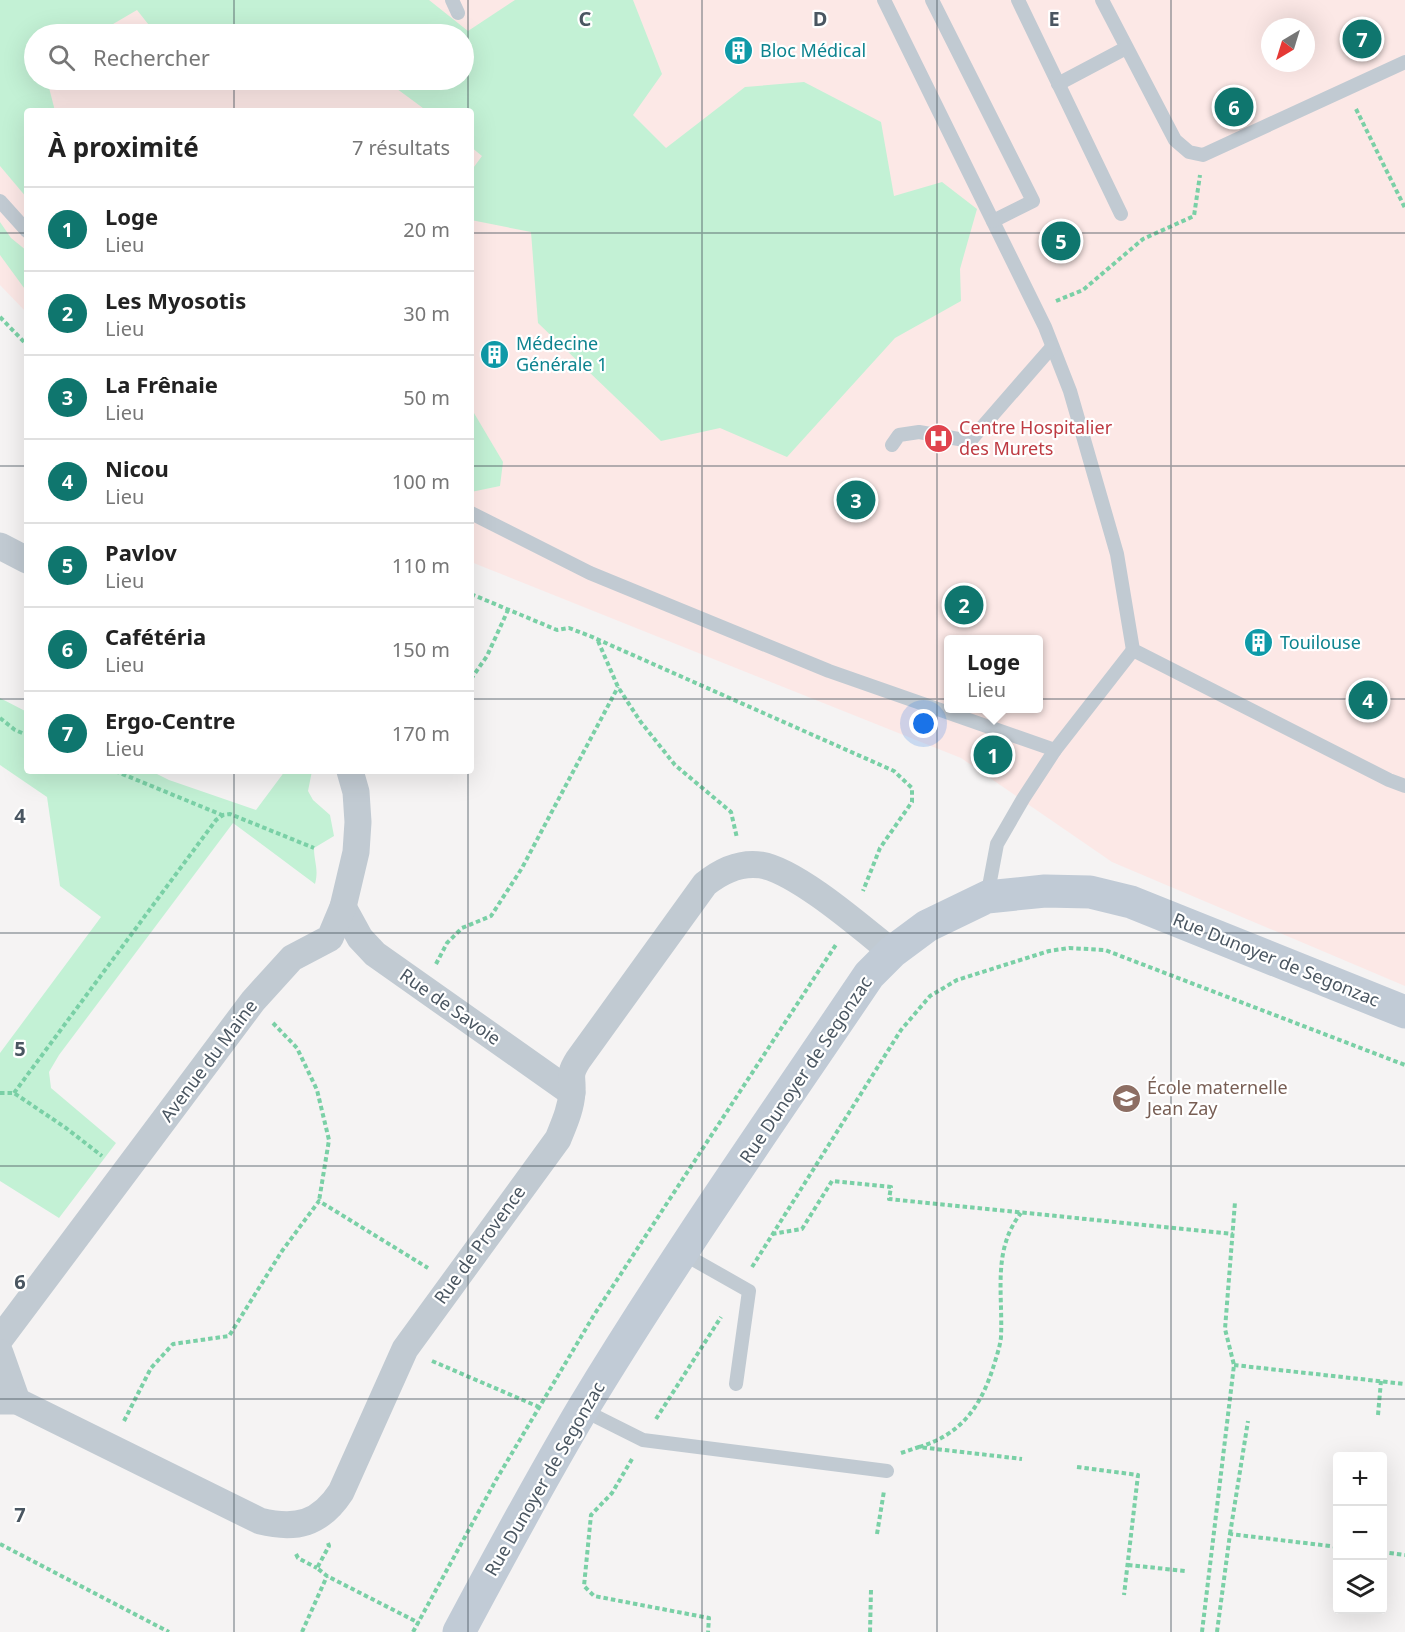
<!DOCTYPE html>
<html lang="fr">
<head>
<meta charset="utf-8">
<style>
	:root { --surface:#fff; --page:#f6f6f6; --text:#222; --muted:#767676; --line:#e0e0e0; --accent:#0f766e }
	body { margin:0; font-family:"Noto Sans",sans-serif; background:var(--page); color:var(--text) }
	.controls { position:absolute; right:18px; bottom:18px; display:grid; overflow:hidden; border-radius:6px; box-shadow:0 6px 24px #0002 }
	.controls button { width:54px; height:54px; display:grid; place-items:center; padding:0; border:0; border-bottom:2px solid var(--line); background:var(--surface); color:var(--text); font:30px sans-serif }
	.compass { position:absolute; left:1261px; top:18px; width:54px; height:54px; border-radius:50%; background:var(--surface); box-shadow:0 6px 24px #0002; rotate:218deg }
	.you { position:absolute; left:924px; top:724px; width:21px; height:21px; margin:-15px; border:4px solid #fff; border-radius:50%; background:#1a73e8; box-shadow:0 0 0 9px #1a73e833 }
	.badge { display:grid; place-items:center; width:39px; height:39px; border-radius:50%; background:var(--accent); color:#fff; font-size:20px; font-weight:700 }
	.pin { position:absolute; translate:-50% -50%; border:3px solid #fff; box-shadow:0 2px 6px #0006 }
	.popup { position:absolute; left:944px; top:635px; width:99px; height:78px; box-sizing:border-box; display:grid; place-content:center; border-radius:6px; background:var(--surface); filter:drop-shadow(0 2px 4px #0005); font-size:20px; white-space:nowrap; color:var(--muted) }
	.popup b { font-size:22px; color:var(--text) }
	.popup::after { content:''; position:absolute; left:50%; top:100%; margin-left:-12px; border:12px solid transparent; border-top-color:var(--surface) }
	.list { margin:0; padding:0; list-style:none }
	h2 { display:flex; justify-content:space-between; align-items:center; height:78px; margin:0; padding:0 24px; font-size:26px }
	h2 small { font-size:20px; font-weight:400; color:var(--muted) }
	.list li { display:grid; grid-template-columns:39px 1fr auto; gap:18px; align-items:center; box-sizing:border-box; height:84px; padding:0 24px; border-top:2px solid var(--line) }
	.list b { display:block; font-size:22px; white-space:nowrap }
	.list p { margin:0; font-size:20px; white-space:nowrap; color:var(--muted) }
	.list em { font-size:20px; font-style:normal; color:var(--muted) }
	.icon { flex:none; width:33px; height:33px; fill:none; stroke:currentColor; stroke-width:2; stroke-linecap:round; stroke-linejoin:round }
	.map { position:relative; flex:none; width:1405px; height:1632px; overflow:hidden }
	.search { position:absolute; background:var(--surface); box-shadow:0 6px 24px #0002; left:24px; top:24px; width:450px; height:66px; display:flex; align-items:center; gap:15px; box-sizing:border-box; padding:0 21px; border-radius:33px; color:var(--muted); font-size:22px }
	.panel { position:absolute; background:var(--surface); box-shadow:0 6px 24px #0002; left:24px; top:108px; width:450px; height:666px; border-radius:6px }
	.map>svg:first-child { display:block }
</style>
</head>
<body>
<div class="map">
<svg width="1405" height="1632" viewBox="0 0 1405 1632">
	<rect width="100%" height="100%" fill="#f5f3f3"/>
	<path fill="#fce8e6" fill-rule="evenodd" d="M0,0H1405V986L1112,862L961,758L471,562V111H27V313L0,285ZM1270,27H1306V63H1270ZM34,34H464V80H34ZM948,640H1038V708H948Z"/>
	<g fill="#c3f1d5">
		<polygon points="0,0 429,0 468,31 515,0 633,0 662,74 633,115 666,148 745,87 804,82 881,122 894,196 942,182 977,209 960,269 961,301 895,338 787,457 720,428 661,441 538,323 531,232 471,220 471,171 482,156 471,147 471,111 427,111 385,80 464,80 464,34 156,34 137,10 96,34 34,34 34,80 47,80 55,111 27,111 27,198 0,166"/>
		<polygon points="0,222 11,238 27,251 27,292 0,255"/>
		<polygon points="471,408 503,462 500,486 471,492"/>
		<path d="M0,698L27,712V771H151L169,780L256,810L285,771H312L308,791L313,800L330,815L334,836L314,848C314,862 319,869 315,884L233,823L59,1055L49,1072L51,1088L116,1143L59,1218L0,1181V1053L101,917L60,886L47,797L0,765Z"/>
	</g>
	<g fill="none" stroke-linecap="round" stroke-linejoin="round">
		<g stroke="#7ad0a6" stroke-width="4" stroke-dasharray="4.5 3" stroke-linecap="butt">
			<polyline points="1356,109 1405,208"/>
			<polyline points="1056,301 1083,290 1143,239 1194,216 1200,175"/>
			<polyline points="0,317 27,345"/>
			<polyline points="471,594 557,630 569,628 590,636 894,771 912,788 912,802 880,848 863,891"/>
			<polyline points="598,641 618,687 640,721 675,765 731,812 737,838"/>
			<polyline points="471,679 487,656 508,610"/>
			<polyline points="0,718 15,730 27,735"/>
			<polyline points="115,771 222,815"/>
			<polyline points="436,964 447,943 462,928 491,916 522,868 618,687"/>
			<polyline points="273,1023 297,1048 317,1090 329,1140 319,1201"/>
			<polyline points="0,1093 14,1093 66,1128 102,1156"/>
			<polyline points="14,1093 216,820 223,815 230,814 314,848"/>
			<polyline points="772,1234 802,1229 832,1181 891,1187 889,1199 1233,1234"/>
			<polyline points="752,1267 901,1030 930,996 957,980 1049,951 1069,948 1105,950 1405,1065"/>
			<polyline points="432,1361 539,1407"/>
			<polyline points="1234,1365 1405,1384"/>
			<polyline points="1378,1415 1381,1381"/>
			<polyline points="656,1419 721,1317"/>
			<polyline points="124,1421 151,1368 173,1344 229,1336 282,1251 319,1201 428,1268"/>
			<path d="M919,1447C960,1435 980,1408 993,1368C996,1358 1000,1347 1001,1337C1003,1293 992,1250 1021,1213"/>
			<polyline points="901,1453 919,1447 1022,1459"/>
			<polyline points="632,1459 612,1493 591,1515 584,1586 594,1596 709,1618 708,1632"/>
			<polyline points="1077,1467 1138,1475 1124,1595"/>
			<polyline points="877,1534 884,1491"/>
			<polyline points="1230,1534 1248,1421"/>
			<polyline points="328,1543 329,1546 317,1568 327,1576 419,1623"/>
			<polyline points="0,1544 169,1632"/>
			<polyline points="1382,1552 1405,1555"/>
			<polyline points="296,1554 298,1558 317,1568"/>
			<polyline points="1128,1565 1185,1571"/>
			<polyline points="302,1632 327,1576"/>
			<polyline points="413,1632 496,1480 594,1315 837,943"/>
			<polyline points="870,1632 871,1590"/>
			<polyline points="1202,1632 1234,1365 1225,1329 1235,1202"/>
			<polyline points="1217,1632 1230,1534 1338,1547"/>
		</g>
		<g stroke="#c1cad2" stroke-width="14">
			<polyline points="452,0 458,13"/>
			<polyline points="884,0 1045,327 1070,391 1117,554 1133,650 1389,780 1405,786"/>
			<polyline points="932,0 1033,201 993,221"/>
			<polyline points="1018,0 1121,214"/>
			<polyline points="1102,0 1175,140 1189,152 1203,155 1405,62"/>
			<polyline points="1058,84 1126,48"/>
			<polyline points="0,201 27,231"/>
			<polyline points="892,445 899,435 919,432 970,441 1052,347"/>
			<polyline points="471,513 590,573 829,671 1055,750"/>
			<polyline points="987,897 997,844 1023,799 1055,750 1133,650"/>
			<polyline points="682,1253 749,1291 736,1384"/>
			<polyline points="583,1410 643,1440 887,1471"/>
		</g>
		<g stroke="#c1cad2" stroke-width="27">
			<polyline points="0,546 27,560"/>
			<polyline points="343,907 360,938 375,954 572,1093"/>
			<polyline points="0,1339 253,1001 292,958 330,938 343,907 356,852 358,822 356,792 350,771"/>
			<polyline points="0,1353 17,1401"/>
			<path d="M0,1401H17L260,1521C296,1530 320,1524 341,1492L405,1349L558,1139C564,1124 571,1109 572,1092C573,1076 568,1076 578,1060L705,884C721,871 740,862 761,865C797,871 862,928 892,952"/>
		</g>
		<path stroke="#c1cbd6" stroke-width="33" d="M459,1632C499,1557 539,1483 582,1410C672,1261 772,1119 869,975L892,952L927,926L987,897L1045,891L1090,892L1131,902L1405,1012"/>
	</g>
	<path fill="none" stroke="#4a5661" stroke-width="1.5" stroke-opacity="0.55" d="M234,0V34M468,0V111M702,0V1632M937,0V1632M1171,0V1632M234,80V111M0,233H27M471,233H1405M0,466H27M471,466H1405M0,699H27M471,699H1405M234,771V1632M468,771V1632M0,933H1405M0,1166H1405M0,1399H1405"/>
	<defs>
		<symbol id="building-disc" viewBox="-11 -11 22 22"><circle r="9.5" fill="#0f9aa8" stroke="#fff"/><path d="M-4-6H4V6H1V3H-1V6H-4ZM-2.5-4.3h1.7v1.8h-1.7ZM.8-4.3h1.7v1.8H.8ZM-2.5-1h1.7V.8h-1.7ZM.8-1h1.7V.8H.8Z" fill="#fff"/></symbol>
		<symbol id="hospital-disc" viewBox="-11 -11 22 22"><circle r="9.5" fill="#e0444e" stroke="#fff"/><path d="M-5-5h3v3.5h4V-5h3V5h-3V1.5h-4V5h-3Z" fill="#fff"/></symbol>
		<symbol id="school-disc" viewBox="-11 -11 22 22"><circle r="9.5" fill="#8d6e63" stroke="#fff"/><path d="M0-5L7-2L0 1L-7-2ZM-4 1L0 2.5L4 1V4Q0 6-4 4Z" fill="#fff"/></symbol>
	</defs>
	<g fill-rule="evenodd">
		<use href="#building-disc" x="722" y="34" width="33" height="33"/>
		<use href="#building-disc" x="478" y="338" width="33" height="33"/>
		<use href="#hospital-disc" x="922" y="422" width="33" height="33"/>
		<use href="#building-disc" x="1242" y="626" width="33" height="33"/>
		<use href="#school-disc" x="1110" y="1082" width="33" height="33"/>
	</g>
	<g text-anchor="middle" stroke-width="4.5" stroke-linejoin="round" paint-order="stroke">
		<g font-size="18" fill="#0d838f" stroke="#fff" text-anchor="start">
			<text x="760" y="57">Bloc Médical</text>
			<text x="516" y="350">Médecine<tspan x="516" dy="21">Générale 1</tspan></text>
			<text x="1280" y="649">Touilouse</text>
		</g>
		<g font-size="18" fill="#be3a42" stroke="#fff" text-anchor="start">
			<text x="959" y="434">Centre Hospitalier<tspan x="959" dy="21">des Murets</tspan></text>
		</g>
		<g font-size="18" fill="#4a5661" stroke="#fff">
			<text transform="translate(1276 960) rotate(22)" y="6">Rue Dunoyer de Segonzac</text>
			<text transform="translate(450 1007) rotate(35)" y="6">Rue de Savoie</text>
			<text transform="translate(209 1061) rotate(-53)" y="6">Avenue du Maine</text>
			<text transform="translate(806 1070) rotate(-56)" y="6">Rue Dunoyer de Segonzac</text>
			<text transform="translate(480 1245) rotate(-54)" y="6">Rue de Provence</text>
			<text transform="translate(545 1479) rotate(-60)" y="6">Rue Dunoyer de Segonzac</text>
		</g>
		<g font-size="18" fill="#785e54" stroke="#fff" text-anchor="start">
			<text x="1147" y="1094">École maternelle<tspan x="1147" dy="21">Jean Zay</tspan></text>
		</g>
	</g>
	<g font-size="20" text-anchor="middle" font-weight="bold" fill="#4a5661" stroke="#fff" stroke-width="4.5" stroke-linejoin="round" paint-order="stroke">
		<text x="585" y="26">C</text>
		<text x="820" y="26">D</text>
		<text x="1054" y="26">E</text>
		<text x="20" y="823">4</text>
		<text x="20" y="1056">5</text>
		<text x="20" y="1289">6</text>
		<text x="20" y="1522">7</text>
	</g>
</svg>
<div class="controls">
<button>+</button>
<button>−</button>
<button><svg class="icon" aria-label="layers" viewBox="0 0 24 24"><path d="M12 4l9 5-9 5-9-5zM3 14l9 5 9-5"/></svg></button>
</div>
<svg class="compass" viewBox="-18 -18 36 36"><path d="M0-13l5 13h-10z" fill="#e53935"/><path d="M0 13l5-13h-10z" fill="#767676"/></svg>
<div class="you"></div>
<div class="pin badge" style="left:993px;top:755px">1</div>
<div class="popup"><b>Loge</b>Lieu</div>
<div class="pin badge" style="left:964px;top:605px">2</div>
<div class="pin badge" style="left:856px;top:500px">3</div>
<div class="pin badge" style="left:1368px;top:700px">4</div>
<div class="pin badge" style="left:1061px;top:241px">5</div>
<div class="pin badge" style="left:1234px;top:107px">6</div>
<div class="pin badge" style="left:1362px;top:39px">7</div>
<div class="search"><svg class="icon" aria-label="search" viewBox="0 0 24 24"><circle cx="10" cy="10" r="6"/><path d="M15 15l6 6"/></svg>Rechercher</div>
<section class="panel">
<h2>À proximité<small>7 résultats</small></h2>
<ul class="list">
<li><span class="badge">1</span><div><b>Loge</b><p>Lieu</p></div><em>20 m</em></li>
<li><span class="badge">2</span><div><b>Les Myosotis</b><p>Lieu</p></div><em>30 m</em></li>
<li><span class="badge">3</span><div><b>La Frênaie</b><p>Lieu</p></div><em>50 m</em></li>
<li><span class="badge">4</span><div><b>Nicou</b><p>Lieu</p></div><em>100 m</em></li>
<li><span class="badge">5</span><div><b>Pavlov</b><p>Lieu</p></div><em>110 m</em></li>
<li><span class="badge">6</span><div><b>Cafétéria</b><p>Lieu</p></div><em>150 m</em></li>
<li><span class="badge">7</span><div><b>Ergo-Centre</b><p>Lieu</p></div><em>170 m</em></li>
</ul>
</section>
</div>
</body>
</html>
